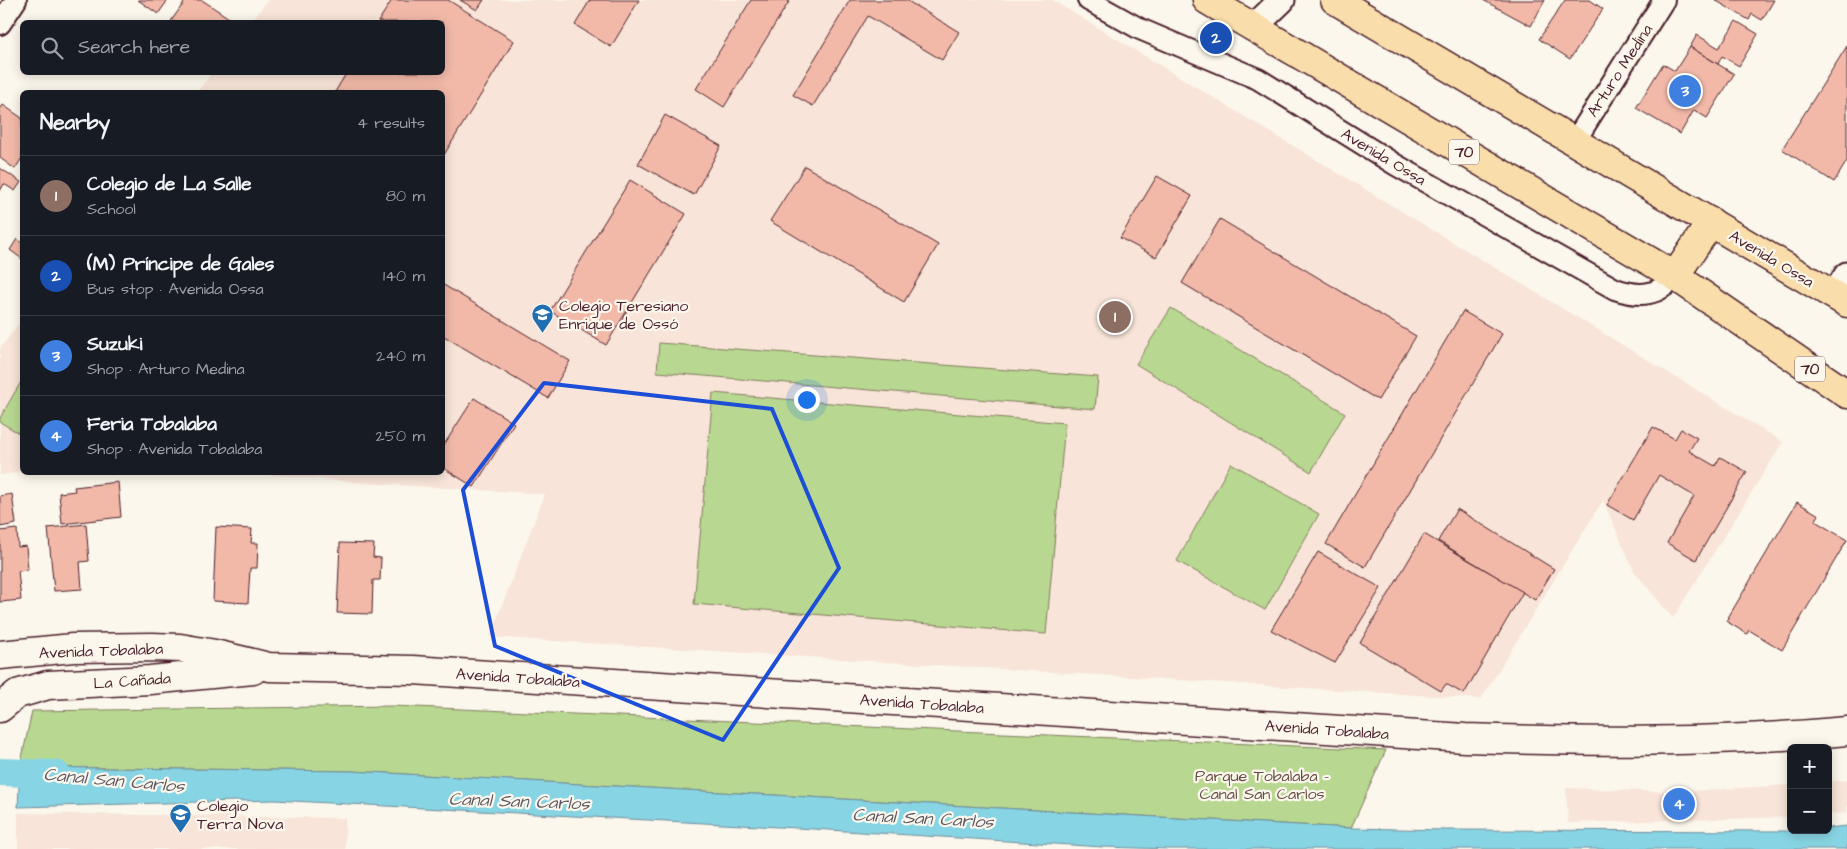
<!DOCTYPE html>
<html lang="en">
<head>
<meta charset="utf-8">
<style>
	:root { --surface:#171b24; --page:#20242c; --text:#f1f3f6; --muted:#9ea1a6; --line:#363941; --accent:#1f6fb2 }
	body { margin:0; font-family:"Architects Daughter",sans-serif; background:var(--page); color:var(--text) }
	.controls { position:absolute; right:15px; bottom:15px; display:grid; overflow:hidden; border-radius:8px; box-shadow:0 2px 12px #0003 }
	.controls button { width:45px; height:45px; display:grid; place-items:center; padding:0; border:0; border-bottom:1px solid var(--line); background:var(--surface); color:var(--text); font:25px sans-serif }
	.you { position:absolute; left:806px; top:399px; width:18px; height:18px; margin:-12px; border:4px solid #fff; border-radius:50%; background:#1a73e8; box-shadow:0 0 0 8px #1a73e833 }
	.badge { display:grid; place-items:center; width:32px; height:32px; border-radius:50%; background:var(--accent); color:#fff; font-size:16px; font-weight:700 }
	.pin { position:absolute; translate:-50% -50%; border:2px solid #fff; box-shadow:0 1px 5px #0006 }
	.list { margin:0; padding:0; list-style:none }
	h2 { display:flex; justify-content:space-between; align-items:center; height:65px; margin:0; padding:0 20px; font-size:21px }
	h2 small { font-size:16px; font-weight:400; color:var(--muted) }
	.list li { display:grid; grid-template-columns:32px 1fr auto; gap:15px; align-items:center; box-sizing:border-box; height:80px; padding:0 20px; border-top:1px solid var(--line) }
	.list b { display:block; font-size:19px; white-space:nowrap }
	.list p { margin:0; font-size:16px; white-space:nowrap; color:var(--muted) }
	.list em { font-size:16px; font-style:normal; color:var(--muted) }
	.icon { flex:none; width:28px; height:28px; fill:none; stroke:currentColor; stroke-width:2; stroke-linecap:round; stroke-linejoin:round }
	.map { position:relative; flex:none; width:1847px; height:849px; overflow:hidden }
	.search { position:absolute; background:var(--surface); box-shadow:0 2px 12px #0003; left:20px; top:20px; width:425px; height:55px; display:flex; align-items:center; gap:12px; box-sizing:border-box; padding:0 18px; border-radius:8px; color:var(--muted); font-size:19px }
	.panel { position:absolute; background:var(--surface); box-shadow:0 2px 12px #0003; left:20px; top:90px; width:425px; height:385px; border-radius:8px }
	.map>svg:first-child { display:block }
</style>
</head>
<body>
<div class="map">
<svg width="1847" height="849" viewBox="0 0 1847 849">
	<rect width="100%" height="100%" fill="#fbf7ec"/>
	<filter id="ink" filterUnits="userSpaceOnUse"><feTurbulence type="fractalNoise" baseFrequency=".02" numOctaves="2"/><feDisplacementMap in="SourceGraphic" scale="10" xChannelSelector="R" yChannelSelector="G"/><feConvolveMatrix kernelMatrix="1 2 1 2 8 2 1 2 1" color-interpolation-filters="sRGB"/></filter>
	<g filter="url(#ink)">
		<g fill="#f8e4d8">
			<polygon points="268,0 1052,0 1783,442 1673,618 1634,571 1603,500 1481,699 490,637 545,494 365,483 253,473 442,472 442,92 197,92 212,73 442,72 442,22 251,22"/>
			<polygon points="22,319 22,472 0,475 0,349"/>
			<polygon points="1847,780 1847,813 1828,814 1828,782"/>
			<polygon points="1791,785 1791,817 1568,823 1566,788 1670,792"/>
			<polygon points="18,813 345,818 345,849 18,849"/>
		</g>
		<g fill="#b8d891" stroke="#817c5e">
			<polygon points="1171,308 1345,413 1311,472 1136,364"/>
			<polygon points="659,343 1098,377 1095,409 657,372"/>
			<polygon points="22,380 22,435 0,422 0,418"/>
			<polygon points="713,393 1065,423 1046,634 694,604"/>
			<polygon points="1231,463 1319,514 1265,610 1177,561"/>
			<polygon points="393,706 1386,750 1351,828 352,771 20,767 32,711"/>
		</g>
		<polygon fill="#87d5e4" stroke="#6f8c9a" points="20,767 352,771 1351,828 1445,830 1795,831 1828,830 1828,828 1847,826 1847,849 1169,849 1103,847 797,828 274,800 18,807"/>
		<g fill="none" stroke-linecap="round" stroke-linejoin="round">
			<polyline stroke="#87d5e4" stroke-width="28" points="0,772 56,774"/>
		</g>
		<g fill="#f2b9a8" stroke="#4a1f2b">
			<polygon points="138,0 168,0 158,14"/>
			<polygon points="186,0 202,0 235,22 173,22 171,21"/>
			<polygon points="392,0 448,0 514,41 442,158 442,92 335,92 347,72 442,72 442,22 378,22"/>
			<polygon points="460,0 484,0 477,10"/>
			<polygon points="590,0 639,0 611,47 575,25"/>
			<polygon points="751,0 790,0 724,107 696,89"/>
			<polygon points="850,0 906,0 959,32 942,60 868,16 813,106 793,95"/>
			<polygon points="1483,0 1545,0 1531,26"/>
			<polygon points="1565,0 1590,0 1603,9 1570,59 1539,39"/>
			<polygon points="1715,0 1774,0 1762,20 1752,14 1749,20"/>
			<polygon points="1736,21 1758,34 1739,66 1722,56 1718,64 1690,47 1697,35 1719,48"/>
			<polygon points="1847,46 1847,161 1834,182 1782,149"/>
			<polygon points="1690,47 1734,74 1707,118 1694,110 1680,134 1636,108 1663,64 1675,71"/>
			<polygon points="3,105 22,118 22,158 15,169 0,158 0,110"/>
			<polygon points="665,115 721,146 694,195 638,164"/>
			<polygon points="805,166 938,245 904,302 770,221"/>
			<polygon points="0,168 21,182 15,191 4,184 0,191"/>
			<polygon points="1157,176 1192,196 1156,257 1120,238"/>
			<polygon points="630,180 686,214 606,345 550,311"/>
			<polygon points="1220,219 1416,336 1378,400 1182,283"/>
			<polygon points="17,239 22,243 22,259 10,250"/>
			<polygon points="442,284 570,361 548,398 442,335"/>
			<polygon points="1463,311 1502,334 1365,567 1326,544"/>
			<polygon points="474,398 514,423 474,487 442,467 442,448"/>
			<polygon points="1653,427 1675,439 1681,429 1697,438 1689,451 1715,466 1720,457 1747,472 1696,560 1667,543 1694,496 1659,475 1633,520 1607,505"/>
			<polygon points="118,482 121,517 62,524 59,493 75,491 74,487"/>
			<polygon points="12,494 16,524 0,527 0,496"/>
			<polygon points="1797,502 1819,515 1815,521 1847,540 1782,650 1749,630 1747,634 1726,621"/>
			<polygon points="1457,509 1554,569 1535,600 1438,541"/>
			<polygon points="86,524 89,561 80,562 82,589 54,591 48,528"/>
			<polygon points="216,527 252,529 251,543 258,543 257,568 250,568 248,603 213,601"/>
			<polygon points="17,529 18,547 26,546 28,570 18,571 21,600 0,602 0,531"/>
			<polygon points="1424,534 1523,592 1464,694 1446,684 1441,691 1360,643"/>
			<polygon points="340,543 374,544 373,557 381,558 380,580 373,580 372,614 337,613"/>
			<polygon points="1318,552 1381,588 1335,663 1271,630"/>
		</g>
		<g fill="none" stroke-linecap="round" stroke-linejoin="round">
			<defs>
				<g id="minor">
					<path d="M1088,0L1140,29L1258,79L1396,165L1615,289C1639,297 1658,297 1675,276"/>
					<polyline points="0,24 16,0"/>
					<polyline points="1575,141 1664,0"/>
				</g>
				<g id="tertiary">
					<polyline points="1253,28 1282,0"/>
					<polyline points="1834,295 1847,275"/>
				</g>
				<g id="secondary">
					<path d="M0,655L73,648L152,647L180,648L215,654L269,667L413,670L1465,738C1592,742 1720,743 1847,731"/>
					<polyline points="0,708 17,694 48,685 150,680 253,670"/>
				</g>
				<g id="primary">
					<polyline points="1207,0 1675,276 1847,394"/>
					<polyline points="1335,0 1847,303"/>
					<polyline points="1675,276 1711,222"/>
				</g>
			</defs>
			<use href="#minor" stroke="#4a1f2b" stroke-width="24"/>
			<use href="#tertiary" stroke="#4a1f2b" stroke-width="29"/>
			<use href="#secondary" stroke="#4a1f2b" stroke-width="31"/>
			<use href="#primary" stroke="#4a1f2b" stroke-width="31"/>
			<use href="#minor" stroke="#fbf7ec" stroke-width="20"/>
			<use href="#tertiary" stroke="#fbf7ec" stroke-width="25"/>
			<use href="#secondary" stroke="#fbf7ec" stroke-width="28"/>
			<use href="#primary" stroke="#f9deab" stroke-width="28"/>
		</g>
	</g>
	<path fill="none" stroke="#1d4ed8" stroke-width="4" stroke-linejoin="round" d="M544,383L772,409L839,568L723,740L495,646L463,490Z"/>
	<defs>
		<symbol id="school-pin" viewBox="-11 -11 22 30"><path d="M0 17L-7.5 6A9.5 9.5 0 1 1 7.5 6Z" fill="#1f6fb2" stroke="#fbf7ec"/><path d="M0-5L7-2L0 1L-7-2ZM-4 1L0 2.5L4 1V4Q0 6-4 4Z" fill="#fff"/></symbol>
	</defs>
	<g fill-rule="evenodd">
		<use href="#school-pin" x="530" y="302" width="25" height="34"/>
		<use href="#school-pin" x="168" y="802" width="25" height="34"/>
	</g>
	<g text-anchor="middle" stroke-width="4.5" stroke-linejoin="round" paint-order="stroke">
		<g fill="#fbf7ec" stroke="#7f6065" stroke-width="1">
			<rect x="1449" y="139.5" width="30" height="25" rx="4"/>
			<rect x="1795" y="356.5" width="30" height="25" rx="4"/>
		</g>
		<g font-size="15" font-weight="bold" fill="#4a1f2b">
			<text x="1464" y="157">70</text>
			<text x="1810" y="374">70</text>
		</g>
		<g font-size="16" fill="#4a1f2b" stroke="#fbf7ec">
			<text transform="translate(1619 70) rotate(-57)" y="6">Arturo Medina</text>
			<text transform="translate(1384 156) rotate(31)" y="6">Avenida Ossa</text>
			<text transform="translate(1772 258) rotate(31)" y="6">Avenida Ossa</text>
			<text transform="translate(101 650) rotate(-2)" y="6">Avenida Tobalaba</text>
			<text transform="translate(518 677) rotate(4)" y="6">Avenida Tobalaba</text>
			<text transform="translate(132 680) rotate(-4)" y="6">La Cañada</text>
			<text transform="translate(922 703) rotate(4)" y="6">Avenida Tobalaba</text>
			<text transform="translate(1327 729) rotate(4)" y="6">Avenida Tobalaba</text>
		</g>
		<g font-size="16" fill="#4a1f2b" stroke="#fbf7ec" text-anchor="start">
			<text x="559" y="311">Colegio Teresiano<tspan x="559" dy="18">Enrique de Ossó</tspan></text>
			<text x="197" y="811">Colegio<tspan x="197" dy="18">Terra Nova</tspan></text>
		</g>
		<g font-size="16" fill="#664d44" stroke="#fbf7ec">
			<text x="1262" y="781">Parque Tobalaba -<tspan x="1262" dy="18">Canal San Carlos</tspan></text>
		</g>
		<g font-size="18" font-style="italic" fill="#5c5662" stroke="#fbf7ec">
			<text transform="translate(114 780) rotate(5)" y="6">Canal San Carlos</text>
			<text transform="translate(519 801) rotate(2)" y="6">Canal San Carlos</text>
			<text transform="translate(923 818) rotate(3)" y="6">Canal San Carlos</text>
		</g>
	</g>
</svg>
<div class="controls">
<button>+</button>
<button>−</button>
</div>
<div class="you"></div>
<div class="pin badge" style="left:1115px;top:317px;background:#8d6e63">1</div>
<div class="pin badge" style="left:1216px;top:38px;background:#1a4fb4">2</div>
<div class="pin badge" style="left:1685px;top:91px;background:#3f7fe0">3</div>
<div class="pin badge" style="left:1679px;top:804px;background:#3f7fe0">4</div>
<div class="search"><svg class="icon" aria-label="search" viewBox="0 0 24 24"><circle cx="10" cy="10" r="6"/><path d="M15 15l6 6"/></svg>Search here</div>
<section class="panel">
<h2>Nearby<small>4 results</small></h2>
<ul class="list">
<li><span class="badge" style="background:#8d6e63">1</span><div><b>Colegio de La Salle</b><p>School</p></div><em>80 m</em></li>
<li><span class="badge" style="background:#1a4fb4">2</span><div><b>(M) Príncipe de Gales</b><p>Bus stop · Avenida Ossa</p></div><em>140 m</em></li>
<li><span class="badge" style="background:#3f7fe0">3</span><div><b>Suzuki</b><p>Shop · Arturo Medina</p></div><em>240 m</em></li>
<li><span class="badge" style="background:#3f7fe0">4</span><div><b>Feria Tobalaba</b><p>Shop · Avenida Tobalaba</p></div><em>250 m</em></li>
</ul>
</section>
</div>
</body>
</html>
